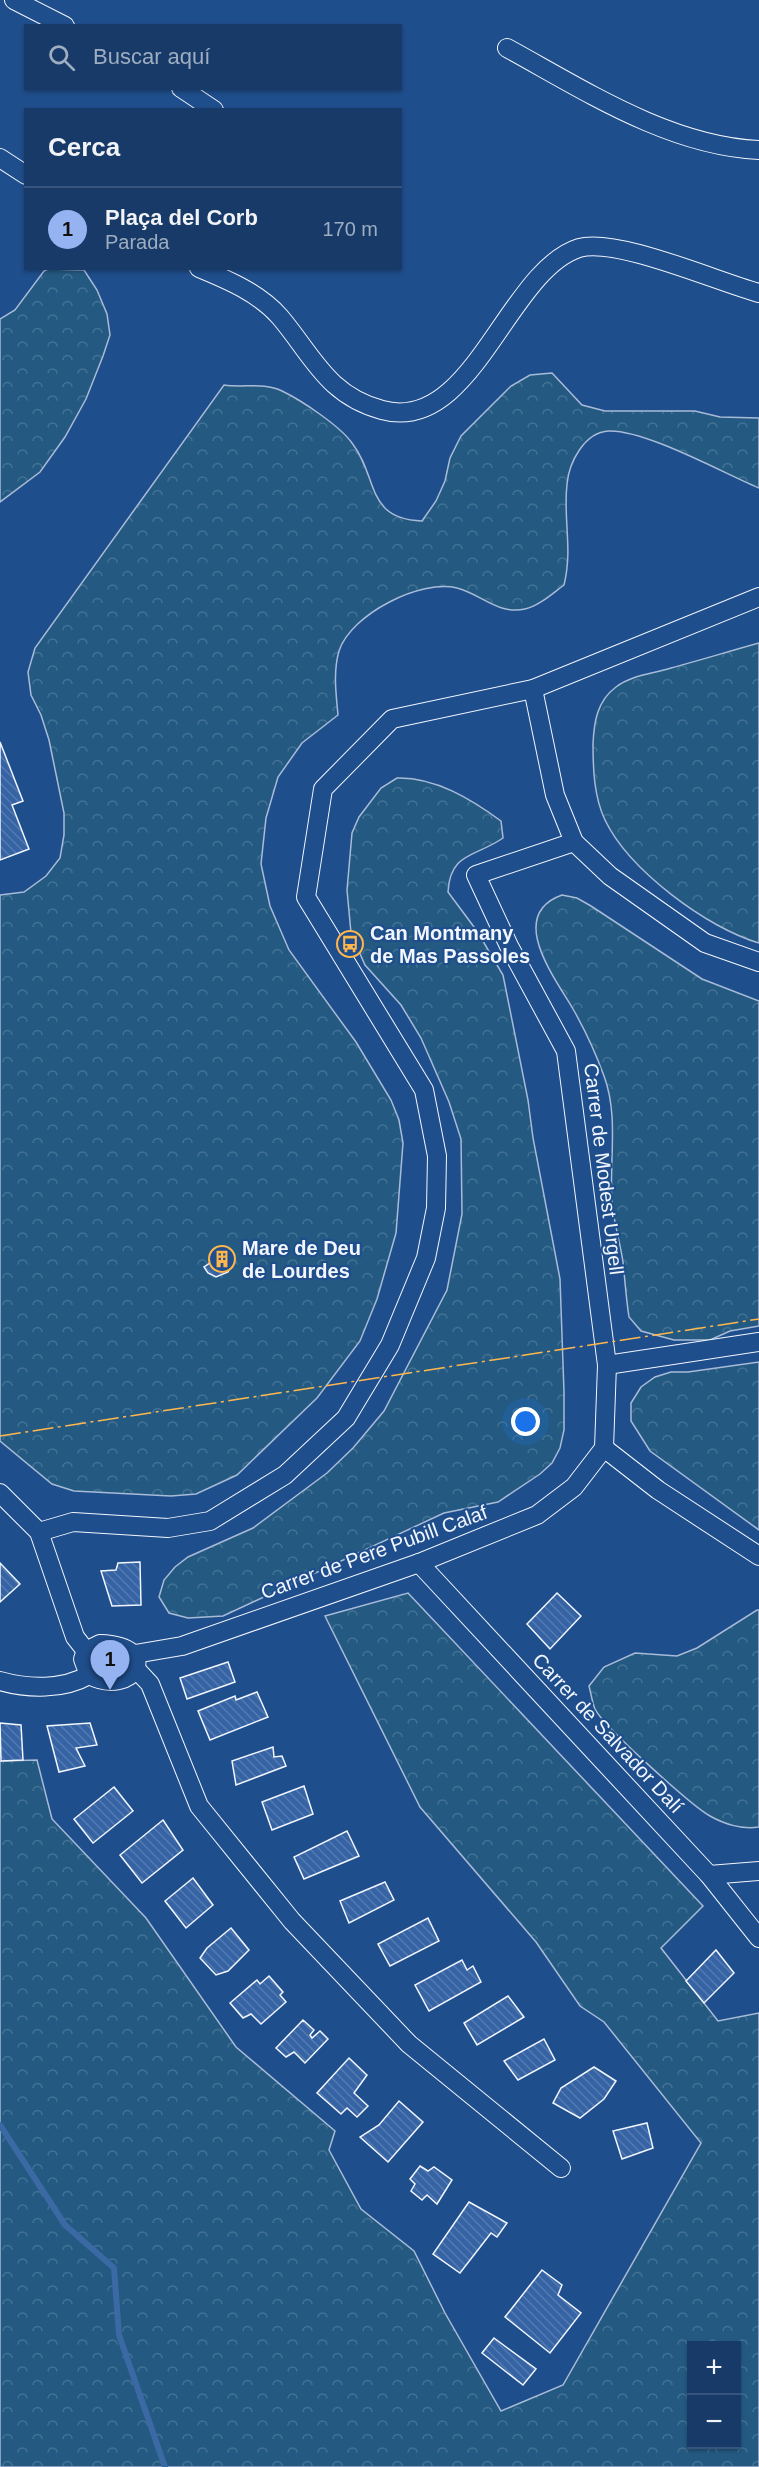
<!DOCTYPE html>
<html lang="es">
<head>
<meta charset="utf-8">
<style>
	:root { --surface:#173a69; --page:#20416f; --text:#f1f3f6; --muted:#9eadc0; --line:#36547d; --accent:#95b2f1 }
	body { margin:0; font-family:Helvetica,sans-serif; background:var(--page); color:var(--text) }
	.controls { position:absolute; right:18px; bottom:18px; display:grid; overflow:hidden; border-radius:0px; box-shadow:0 2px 4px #0004 }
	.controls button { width:54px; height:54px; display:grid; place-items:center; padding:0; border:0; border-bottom:2px solid var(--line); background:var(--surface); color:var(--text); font:30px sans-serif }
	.you { position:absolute; left:526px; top:1422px; width:21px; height:21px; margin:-15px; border:4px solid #fff; border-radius:50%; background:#1a73e8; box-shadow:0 0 0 9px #1a73e833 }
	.badge { display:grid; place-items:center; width:39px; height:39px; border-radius:50%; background:var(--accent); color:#111; font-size:20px; font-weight:700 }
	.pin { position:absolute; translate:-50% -50px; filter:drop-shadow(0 2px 3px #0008) }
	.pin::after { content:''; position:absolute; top:32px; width:21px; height:18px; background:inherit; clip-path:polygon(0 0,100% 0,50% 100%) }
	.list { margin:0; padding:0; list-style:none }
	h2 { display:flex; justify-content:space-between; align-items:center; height:78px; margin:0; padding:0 24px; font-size:26px }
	h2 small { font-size:20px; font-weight:400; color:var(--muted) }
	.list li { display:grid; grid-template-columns:39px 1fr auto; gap:18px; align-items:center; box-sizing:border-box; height:84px; padding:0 24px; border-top:2px solid var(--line) }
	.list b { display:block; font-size:22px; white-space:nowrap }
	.list p { margin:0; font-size:20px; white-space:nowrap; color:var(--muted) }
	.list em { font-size:20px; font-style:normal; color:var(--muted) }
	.icon { flex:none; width:33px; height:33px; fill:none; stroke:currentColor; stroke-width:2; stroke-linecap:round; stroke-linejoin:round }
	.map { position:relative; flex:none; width:759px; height:2467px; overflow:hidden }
	.search { position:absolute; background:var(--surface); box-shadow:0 2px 4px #0004; left:24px; top:24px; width:378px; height:66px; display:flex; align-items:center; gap:15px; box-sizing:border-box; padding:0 21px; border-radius:0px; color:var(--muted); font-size:22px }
	.panel { position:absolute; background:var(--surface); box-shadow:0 2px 4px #0004; left:24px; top:108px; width:378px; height:162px; border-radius:0px }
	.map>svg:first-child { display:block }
</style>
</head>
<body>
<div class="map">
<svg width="759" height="2467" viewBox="0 0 759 2467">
	<defs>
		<pattern id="forest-crowns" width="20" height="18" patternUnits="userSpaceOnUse" patternTransform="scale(1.5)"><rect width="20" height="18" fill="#245a82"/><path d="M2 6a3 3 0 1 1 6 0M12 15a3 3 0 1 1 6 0" fill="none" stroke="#447295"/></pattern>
		<pattern id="building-back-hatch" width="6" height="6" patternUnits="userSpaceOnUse" patternTransform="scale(1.5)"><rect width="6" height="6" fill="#3563a3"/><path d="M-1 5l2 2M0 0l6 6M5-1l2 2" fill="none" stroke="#537ab1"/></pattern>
	</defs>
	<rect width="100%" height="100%" fill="#1f4e8c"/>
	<g fill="url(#forest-crowns)" stroke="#a8bbd7" stroke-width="1.5" fill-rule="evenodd">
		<polygon points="48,269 84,270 97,290 107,314 110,335 103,356 86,399 65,437 40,472 0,502 0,319 15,310 44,271"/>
		<path d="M552,373L582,405L605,411H695L720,417L759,418V488C723,473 646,430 609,431C584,432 569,463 567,484C563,520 573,548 564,585C553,593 539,606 525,609C498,615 481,594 457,588C421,579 351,614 339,651C333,672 336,693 338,715L302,743L278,777L266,818L261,864L270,906L289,950L356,1042L391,1100L399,1120L403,1143L396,1233L377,1299L360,1341L317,1398L237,1475L196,1494L171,1496L74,1491L52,1484L0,1441V895L24,892L46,876L60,858L64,835V813L49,740L41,715L31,695L28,672L35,648L224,385C243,388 264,382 282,391C301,400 340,426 352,443C379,478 365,519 422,521L436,501L445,481L450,458L461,436L511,386L530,375Z"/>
		<path d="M759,643V943C707,928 629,870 605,820C594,797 593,769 593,744C594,722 597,701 616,687C632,675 652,674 671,668C701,660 730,651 759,643Z"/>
		<path d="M397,778C435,777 471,799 501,821L503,838C476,857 450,852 448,892L477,931L503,975L528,1100L533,1138L560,1279L564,1392V1430L560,1448L552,1463L540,1474L498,1502L444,1513L223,1616L188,1618L169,1613L159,1597L164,1580L175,1567L188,1557L253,1528L327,1473L353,1448L384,1411L447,1290L462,1214L461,1139L449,1102L421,1038L401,1005L365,965L351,933L347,890L352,833L359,817L381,788Z"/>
		<path d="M562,895L577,898L591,906L702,979L759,1001V1326L730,1331L710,1340H674L641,1331L629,1317C626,1298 625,1280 623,1262C620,1242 614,1223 612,1203C609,1161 619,1116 604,1076C596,1054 585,1030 573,1009C555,978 506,915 562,895Z"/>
		<polygon points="759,1362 759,1530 650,1451 631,1421 631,1403 641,1387 655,1377 671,1372 688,1372"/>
		<path d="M408,1593L703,1906L661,1948L718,2021L759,2013V2467H0V1761L37,1760L52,1819L146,1918L236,2047L335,2131L329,2150L361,2209L414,2251L445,2313L501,2411L563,2385L701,2143L604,2022L580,2006L536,1942L420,1807L325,1616ZM692,2346H736V2444H692Z"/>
		<path d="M757,1610H759V1827C743,1830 724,1824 710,1816C692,1806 603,1726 595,1709C592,1702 591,1693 589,1686L604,1667L635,1653L677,1656L697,1648Z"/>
	</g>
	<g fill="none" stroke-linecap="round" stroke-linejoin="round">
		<polyline stroke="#3b69a3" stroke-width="6" points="0,2125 65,2225 114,2268 119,2335 165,2467"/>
	</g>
	<g fill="url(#building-back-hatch)" stroke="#f2f6ff" stroke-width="1.5">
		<polygon points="0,742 23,801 12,805 29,849 0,860"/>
		<polygon points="225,1253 231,1266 228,1272 216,1277 208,1273 204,1267"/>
		<polygon points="140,1562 141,1605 112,1606 101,1571 116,1570 118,1563"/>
		<polygon points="0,1563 20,1584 0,1602"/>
		<polygon points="557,1593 581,1616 550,1649 527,1624"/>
		<polygon points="228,1662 235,1682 187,1699 180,1678"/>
		<polygon points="257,1692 268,1717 210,1740 198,1711 235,1696 236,1700"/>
		<polygon points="0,1723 21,1725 23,1760 1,1761"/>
		<polygon points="90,1723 97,1745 76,1748 85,1766 59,1772 47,1726"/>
		<polygon points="273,1747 274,1757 282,1756 286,1766 236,1785 232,1761"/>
		<polygon points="304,1786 313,1814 272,1830 262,1802"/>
		<polygon points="114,1787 133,1811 93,1843 74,1819"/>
		<polygon points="163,1820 183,1850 142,1883 120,1855"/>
		<polygon points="347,1831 359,1856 304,1879 294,1857"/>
		<polygon points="193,1878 213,1905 186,1928 165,1901"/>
		<polygon points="385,1882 394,1900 349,1923 340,1901"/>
		<polygon points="428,1918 439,1941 390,1966 378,1944"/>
		<polygon points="231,1928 249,1950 228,1971 216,1975 200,1958 207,1948"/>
		<polygon points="716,1950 734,1973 704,2003 686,1981"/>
		<polygon points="462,1960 467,1970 473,1966 481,1982 429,2011 415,1985"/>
		<polygon points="269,1976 283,1992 280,1995 286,2002 261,2024 251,2014 243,2018 230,2003 257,1980 260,1984"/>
		<polygon points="508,1996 524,2017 477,2045 464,2023"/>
		<polygon points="303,2020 314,2030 310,2035 312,2038 320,2031 328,2039 305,2063 294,2052 286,2057 276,2048"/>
		<polygon points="544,2039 555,2060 518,2080 504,2061"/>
		<polygon points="349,2058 367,2075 354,2093 368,2106 357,2117 347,2108 341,2114 317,2093"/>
		<polygon points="594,2067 616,2081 604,2099 580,2118 553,2103 561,2088"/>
		<polygon points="399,2101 423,2122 388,2162 360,2137 379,2125"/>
		<polygon points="647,2123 653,2148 622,2159 613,2131"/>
		<polygon points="420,2166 428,2171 434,2167 452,2180 437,2204 427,2195 422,2200 411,2191 415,2184 410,2179"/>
		<polygon points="469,2202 507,2223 497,2237 491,2233 460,2273 433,2254"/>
		<polygon points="542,2270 562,2285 558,2295 581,2313 550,2353 505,2317"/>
		<polygon points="494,2338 536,2369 523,2385 482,2353"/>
	</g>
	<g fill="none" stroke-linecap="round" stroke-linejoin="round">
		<defs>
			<g id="street">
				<polyline points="14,0 65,26"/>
				<path d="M507,48C584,90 669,146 759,150"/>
				<polyline points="181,88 214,110"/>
				<polyline points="0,158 26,175"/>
				<path d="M199,268C228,280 259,293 280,317C313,356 327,395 382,410C472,435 507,271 579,248C616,237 718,282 759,293"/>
				<polyline points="533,689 555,795 574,842 610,876 705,943 759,962"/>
				<polyline points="574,842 476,875 509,946 566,1051 607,1365 604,1448"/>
				<polyline points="607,1365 759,1342"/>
				<polyline points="604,1448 658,1490 759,1556"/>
				<polyline points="0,1493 39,1532 75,1637 86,1651"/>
				<polyline points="39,1532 73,1522 168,1528 210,1521 285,1475 346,1418 390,1345 426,1258 436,1208 437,1156 424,1090 306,897 323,789 392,719 533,689 759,597"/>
				<polyline points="419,1563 709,1875 759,1938"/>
				<path d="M100,1644C164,1646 133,1698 89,1675L83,1659L86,1651Z"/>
				<polyline points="135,1654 182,1646 419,1563 537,1515 574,1487 604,1448"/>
				<polyline points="137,1670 150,1684 199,1806 292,1921 409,2044 561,2168"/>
				<path d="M0,1681C28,1689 63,1690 89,1675"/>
				<polyline points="709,1875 759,1871"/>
			</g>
		</defs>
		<use href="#street" stroke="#f2f6ff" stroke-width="20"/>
		<use href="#street" stroke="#1f4e8c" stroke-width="18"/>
		<polyline stroke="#ffb74d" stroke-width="1.5" stroke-dasharray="21 4.5 3 4.5" stroke-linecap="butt" points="0,1436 759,1319"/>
	</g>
	<defs>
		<symbol id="bus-ring" viewBox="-11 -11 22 22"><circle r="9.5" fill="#1f4e8c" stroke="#ffb74d" stroke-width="1.5"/><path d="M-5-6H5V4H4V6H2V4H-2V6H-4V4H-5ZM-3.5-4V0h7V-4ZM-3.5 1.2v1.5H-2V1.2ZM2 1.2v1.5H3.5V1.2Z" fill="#ffb74d"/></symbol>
		<symbol id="building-ring" viewBox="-11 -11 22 22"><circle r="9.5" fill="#1f4e8c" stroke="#ffb74d" stroke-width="1.5"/><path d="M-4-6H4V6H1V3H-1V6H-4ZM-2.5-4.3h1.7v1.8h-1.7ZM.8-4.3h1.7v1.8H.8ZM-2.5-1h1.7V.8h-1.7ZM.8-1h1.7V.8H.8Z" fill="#ffb74d"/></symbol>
	</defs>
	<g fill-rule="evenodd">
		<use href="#bus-ring" x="335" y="929" width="30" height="30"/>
		<use href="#building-ring" x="207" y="1244" width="30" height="30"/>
	</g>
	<g text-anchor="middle" stroke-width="4.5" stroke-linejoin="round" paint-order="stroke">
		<g font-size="20" font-weight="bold" fill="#f2f6ff" stroke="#1f4e8c" text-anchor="start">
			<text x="370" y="940">Can Montmany<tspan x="370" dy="23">de Mas Passoles</tspan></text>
			<text x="242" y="1255">Mare de Deu<tspan x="242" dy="23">de Lourdes</tspan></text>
		</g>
		<g font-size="20" fill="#f2f6ff" stroke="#1f4e8c">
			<text transform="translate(604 1169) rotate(83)" y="7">Carrer de Modest Urgell</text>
			<text transform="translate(374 1552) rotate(-20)" y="7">Carrer de Pere Pubill Calaf</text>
			<text transform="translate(608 1733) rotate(47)" y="7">Carrer de Salvador Dalí</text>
		</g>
	</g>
</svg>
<div class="controls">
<button>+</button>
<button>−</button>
</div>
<div class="you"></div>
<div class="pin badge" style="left:110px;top:1690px">1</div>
<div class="search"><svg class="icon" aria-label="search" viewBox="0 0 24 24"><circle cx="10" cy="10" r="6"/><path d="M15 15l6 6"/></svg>Buscar aquí</div>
<section class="panel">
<h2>Cerca<small></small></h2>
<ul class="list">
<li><span class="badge">1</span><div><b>Plaça del Corb</b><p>Parada</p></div><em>170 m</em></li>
</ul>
</section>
</div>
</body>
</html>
